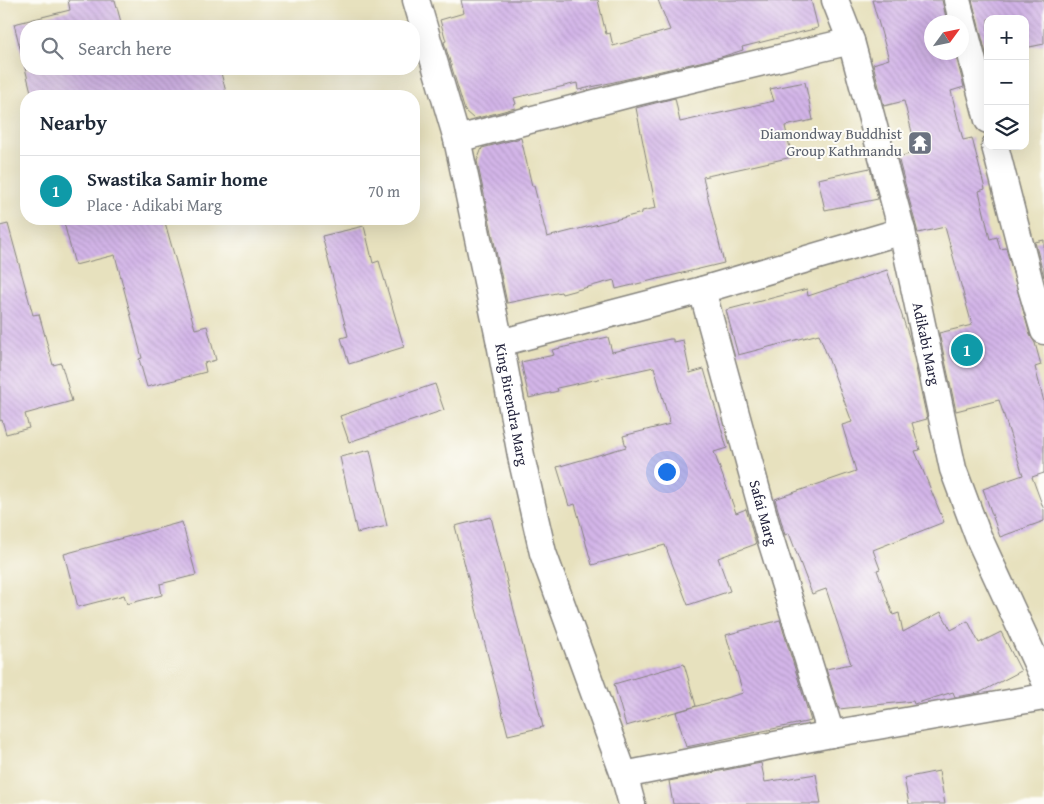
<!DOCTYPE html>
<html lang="en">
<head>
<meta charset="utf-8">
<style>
	:root { --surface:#fff; --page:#f2f2f3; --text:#1f2937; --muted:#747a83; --line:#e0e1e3; --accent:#1a73e8 }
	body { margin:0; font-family:"Gentium Book Plus",serif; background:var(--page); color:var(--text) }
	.controls { position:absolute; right:15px; top:15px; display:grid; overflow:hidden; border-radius:10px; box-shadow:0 5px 20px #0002 }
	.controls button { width:45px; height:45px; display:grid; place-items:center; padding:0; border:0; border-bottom:1px solid var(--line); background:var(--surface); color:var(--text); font:25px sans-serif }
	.compass { position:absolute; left:924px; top:15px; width:45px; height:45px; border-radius:50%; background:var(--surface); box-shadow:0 5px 20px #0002; rotate:57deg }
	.you { position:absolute; left:666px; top:471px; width:18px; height:18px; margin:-12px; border:4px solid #fff; border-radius:50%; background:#1a73e8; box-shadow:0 0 0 8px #1a73e833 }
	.badge { display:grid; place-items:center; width:32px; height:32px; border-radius:50%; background:var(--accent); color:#fff; font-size:16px; font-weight:700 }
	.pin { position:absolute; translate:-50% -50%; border:2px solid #fff; box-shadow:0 1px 5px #0006 }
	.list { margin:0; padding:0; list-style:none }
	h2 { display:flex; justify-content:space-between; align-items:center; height:65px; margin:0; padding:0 20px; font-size:21px }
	h2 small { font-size:16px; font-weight:400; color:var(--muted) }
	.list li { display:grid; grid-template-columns:32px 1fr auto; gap:15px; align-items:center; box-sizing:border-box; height:70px; padding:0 20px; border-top:1px solid var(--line) }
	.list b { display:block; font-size:19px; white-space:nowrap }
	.list p { margin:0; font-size:16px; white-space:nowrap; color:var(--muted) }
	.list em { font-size:16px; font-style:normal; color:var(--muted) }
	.icon { flex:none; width:28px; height:28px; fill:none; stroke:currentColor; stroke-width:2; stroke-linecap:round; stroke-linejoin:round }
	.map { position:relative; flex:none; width:1044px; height:804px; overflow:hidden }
	.search { position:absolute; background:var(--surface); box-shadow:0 5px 20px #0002; left:20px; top:20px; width:400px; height:55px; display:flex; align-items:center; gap:12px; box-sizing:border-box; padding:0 18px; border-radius:20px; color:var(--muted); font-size:19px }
	.panel { position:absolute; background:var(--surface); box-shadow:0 5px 20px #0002; left:20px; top:90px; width:400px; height:135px; border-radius:20px }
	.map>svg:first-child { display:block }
</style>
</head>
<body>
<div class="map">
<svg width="1044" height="804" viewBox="0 0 1044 804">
	<defs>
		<pattern id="building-back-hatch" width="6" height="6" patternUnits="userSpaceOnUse" patternTransform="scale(1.25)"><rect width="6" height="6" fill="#d3b5e8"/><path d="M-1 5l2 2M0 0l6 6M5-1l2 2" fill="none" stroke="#b59bc8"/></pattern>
	</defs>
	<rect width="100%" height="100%" fill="#fdfcf7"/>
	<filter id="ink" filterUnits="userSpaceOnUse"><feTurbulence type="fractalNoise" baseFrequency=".02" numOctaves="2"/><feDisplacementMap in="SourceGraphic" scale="10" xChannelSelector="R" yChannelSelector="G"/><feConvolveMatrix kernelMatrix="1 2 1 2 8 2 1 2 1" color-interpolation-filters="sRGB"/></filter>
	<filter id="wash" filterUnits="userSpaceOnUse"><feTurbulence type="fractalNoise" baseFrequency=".0096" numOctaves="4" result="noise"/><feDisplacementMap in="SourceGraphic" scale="20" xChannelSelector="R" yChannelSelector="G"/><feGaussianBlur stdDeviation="1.12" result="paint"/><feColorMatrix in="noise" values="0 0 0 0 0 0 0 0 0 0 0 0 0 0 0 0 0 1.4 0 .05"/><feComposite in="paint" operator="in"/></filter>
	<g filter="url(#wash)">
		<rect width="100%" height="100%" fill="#e7e1be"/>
		<g id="blocks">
			<g fill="url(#building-back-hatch)">
				<polygon points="68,0 115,0 122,26 26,26 26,69 220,69 227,96 32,96 14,24 70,10"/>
				<polygon points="461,0 598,0 606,34 610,33 613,46 670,30 658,0 811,0 818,28 742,47 743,50 721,57 614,82 578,90 577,83 514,98 516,104 514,105 515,108 474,119 465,111 444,42 446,41 440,20 464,13"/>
				<polygon points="872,0 942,0 947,22 932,22 932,52 955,52 964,87 951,91 963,140 972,138 985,189 979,191 990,239 997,237 1000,249 1006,248 1030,335 1035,343 1041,365 1035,367 1044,402 1044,473 1032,477 1044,510 1044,521 1000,537 983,489 1023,475 999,400 956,411 939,333 972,325 945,227 918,233 898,157 917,152 904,101 884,106 873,64 889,59"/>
				<polygon points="972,0 1044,0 1044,44 1025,48 1025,19 988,19 987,57"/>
				<polygon points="805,82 813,120 785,126 792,157 703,177 724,263 616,289 614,280 562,294 561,292 507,303 477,161 482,148 521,138 532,186 534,186 547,237 642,213 642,211 656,208 636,108 675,98 680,122 774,101 770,89"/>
				<polygon points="870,168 878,199 825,210 818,179"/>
				<polygon points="63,219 164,219 195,329 207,326 216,360 204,363 206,372 147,387 139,359 142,358 115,255 75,265"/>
				<polygon points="8,224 33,315 39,314 53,365 61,363 72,401 25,414 29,428 6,434 2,420 0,421 0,226"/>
				<polygon points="364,226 373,263 379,261 404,347 349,364 341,338 348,336 322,236"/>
				<polygon points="1044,240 1044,277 1035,242"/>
				<polygon points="887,270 910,340 927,419 912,423 920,450 915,451 944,522 873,550 880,569 877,570 893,615 899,613 903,632 941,612 951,630 968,621 979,643 1001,632 1021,671 979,693 955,697 953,692 914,704 913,701 839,709 826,669 851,664 826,589 812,594 789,533 785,535 775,499 856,471 842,425 852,422 819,334 738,355 726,310 807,289 808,296"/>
				<polygon points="608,337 612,352 670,339 673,339 673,342 683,340 690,373 704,369 727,448 714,452 736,513 746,509 756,544 718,558 730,591 688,605 665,545 592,565 575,504 569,506 557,467 626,447 623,436 670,424 654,367 557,388 558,391 529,398 521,362 554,355 552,350"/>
				<polygon points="435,384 444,410 349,442 340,416"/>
				<polygon points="370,450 387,526 357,533 340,457"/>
				<polygon points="491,517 543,727 508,735 455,526"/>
				<polygon points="182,522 196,575 160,584 162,595 127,604 124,595 78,607 64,554"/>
				<polygon points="780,620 811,721 686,747 676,712 743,693 726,635"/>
				<polygon points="684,664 696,706 626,726 614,684"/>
				<polygon points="761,763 765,782 816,774 821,804 673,804 669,781"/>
				<polygon points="939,771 945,804 909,804 904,778"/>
			</g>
		</g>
	</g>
	<g filter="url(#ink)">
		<use href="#blocks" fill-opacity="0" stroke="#84827c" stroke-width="1"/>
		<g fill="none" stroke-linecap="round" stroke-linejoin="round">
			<defs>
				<g id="street">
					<path id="s1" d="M416,0L457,139L500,343L522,461L543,553L624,775L632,804"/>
					<path id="s2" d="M835,0L851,41L902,231L953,469L978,536L1044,679"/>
					<polyline points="957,0 988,120"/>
					<polyline points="457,139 629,94 851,41"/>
					<polyline points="995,146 1031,287 1044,331"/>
					<path id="s3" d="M702,290L768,531L831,734"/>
					<polyline points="500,343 702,290 902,231"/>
					<polyline points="624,775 831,734 1044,697"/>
				</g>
			</defs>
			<use href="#street" stroke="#84827c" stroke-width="29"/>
			<use href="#street" stroke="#fff" stroke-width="26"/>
		</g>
	</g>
	<defs>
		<symbol id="temple-square" viewBox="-11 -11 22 22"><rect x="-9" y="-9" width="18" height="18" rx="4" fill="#6b7280" stroke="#fdfcf7"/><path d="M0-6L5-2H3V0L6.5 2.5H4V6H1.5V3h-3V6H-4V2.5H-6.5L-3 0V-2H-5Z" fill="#fff"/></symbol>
	</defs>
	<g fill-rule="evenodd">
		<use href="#temple-square" x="906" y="129" width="28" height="28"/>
	</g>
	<g text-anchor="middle" stroke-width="4" stroke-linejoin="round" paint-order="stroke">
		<g font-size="15" fill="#5b616d" stroke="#fdfcf7" text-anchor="end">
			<text x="902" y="139">Diamondway Buddhist<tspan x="902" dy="17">Group Kathmandu</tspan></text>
		</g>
		<g font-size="15" fill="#22223b" stroke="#fdfcf7">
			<text dy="5" stroke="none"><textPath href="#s2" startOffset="356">Adikabi Marg</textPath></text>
			<text dy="5" stroke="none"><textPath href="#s1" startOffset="416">King Birendra Marg</textPath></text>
			<text dy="5" stroke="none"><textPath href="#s3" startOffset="231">Safai Marg</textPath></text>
		</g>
	</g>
</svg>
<div class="controls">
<button>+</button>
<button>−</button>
<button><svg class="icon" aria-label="layers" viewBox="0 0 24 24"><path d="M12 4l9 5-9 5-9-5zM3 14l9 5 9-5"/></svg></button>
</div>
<svg class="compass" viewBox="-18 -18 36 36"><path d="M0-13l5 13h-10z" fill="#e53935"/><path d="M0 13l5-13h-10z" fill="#747a83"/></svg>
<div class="you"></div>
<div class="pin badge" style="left:967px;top:350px;background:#0f9aa8">1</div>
<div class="search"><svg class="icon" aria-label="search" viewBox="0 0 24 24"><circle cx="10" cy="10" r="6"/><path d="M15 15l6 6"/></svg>Search here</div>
<section class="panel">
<h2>Nearby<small></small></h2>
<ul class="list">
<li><span class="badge" style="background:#0f9aa8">1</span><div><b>Swastika Samir home</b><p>Place · Adikabi Marg</p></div><em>70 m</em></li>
</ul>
</section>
</div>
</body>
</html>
